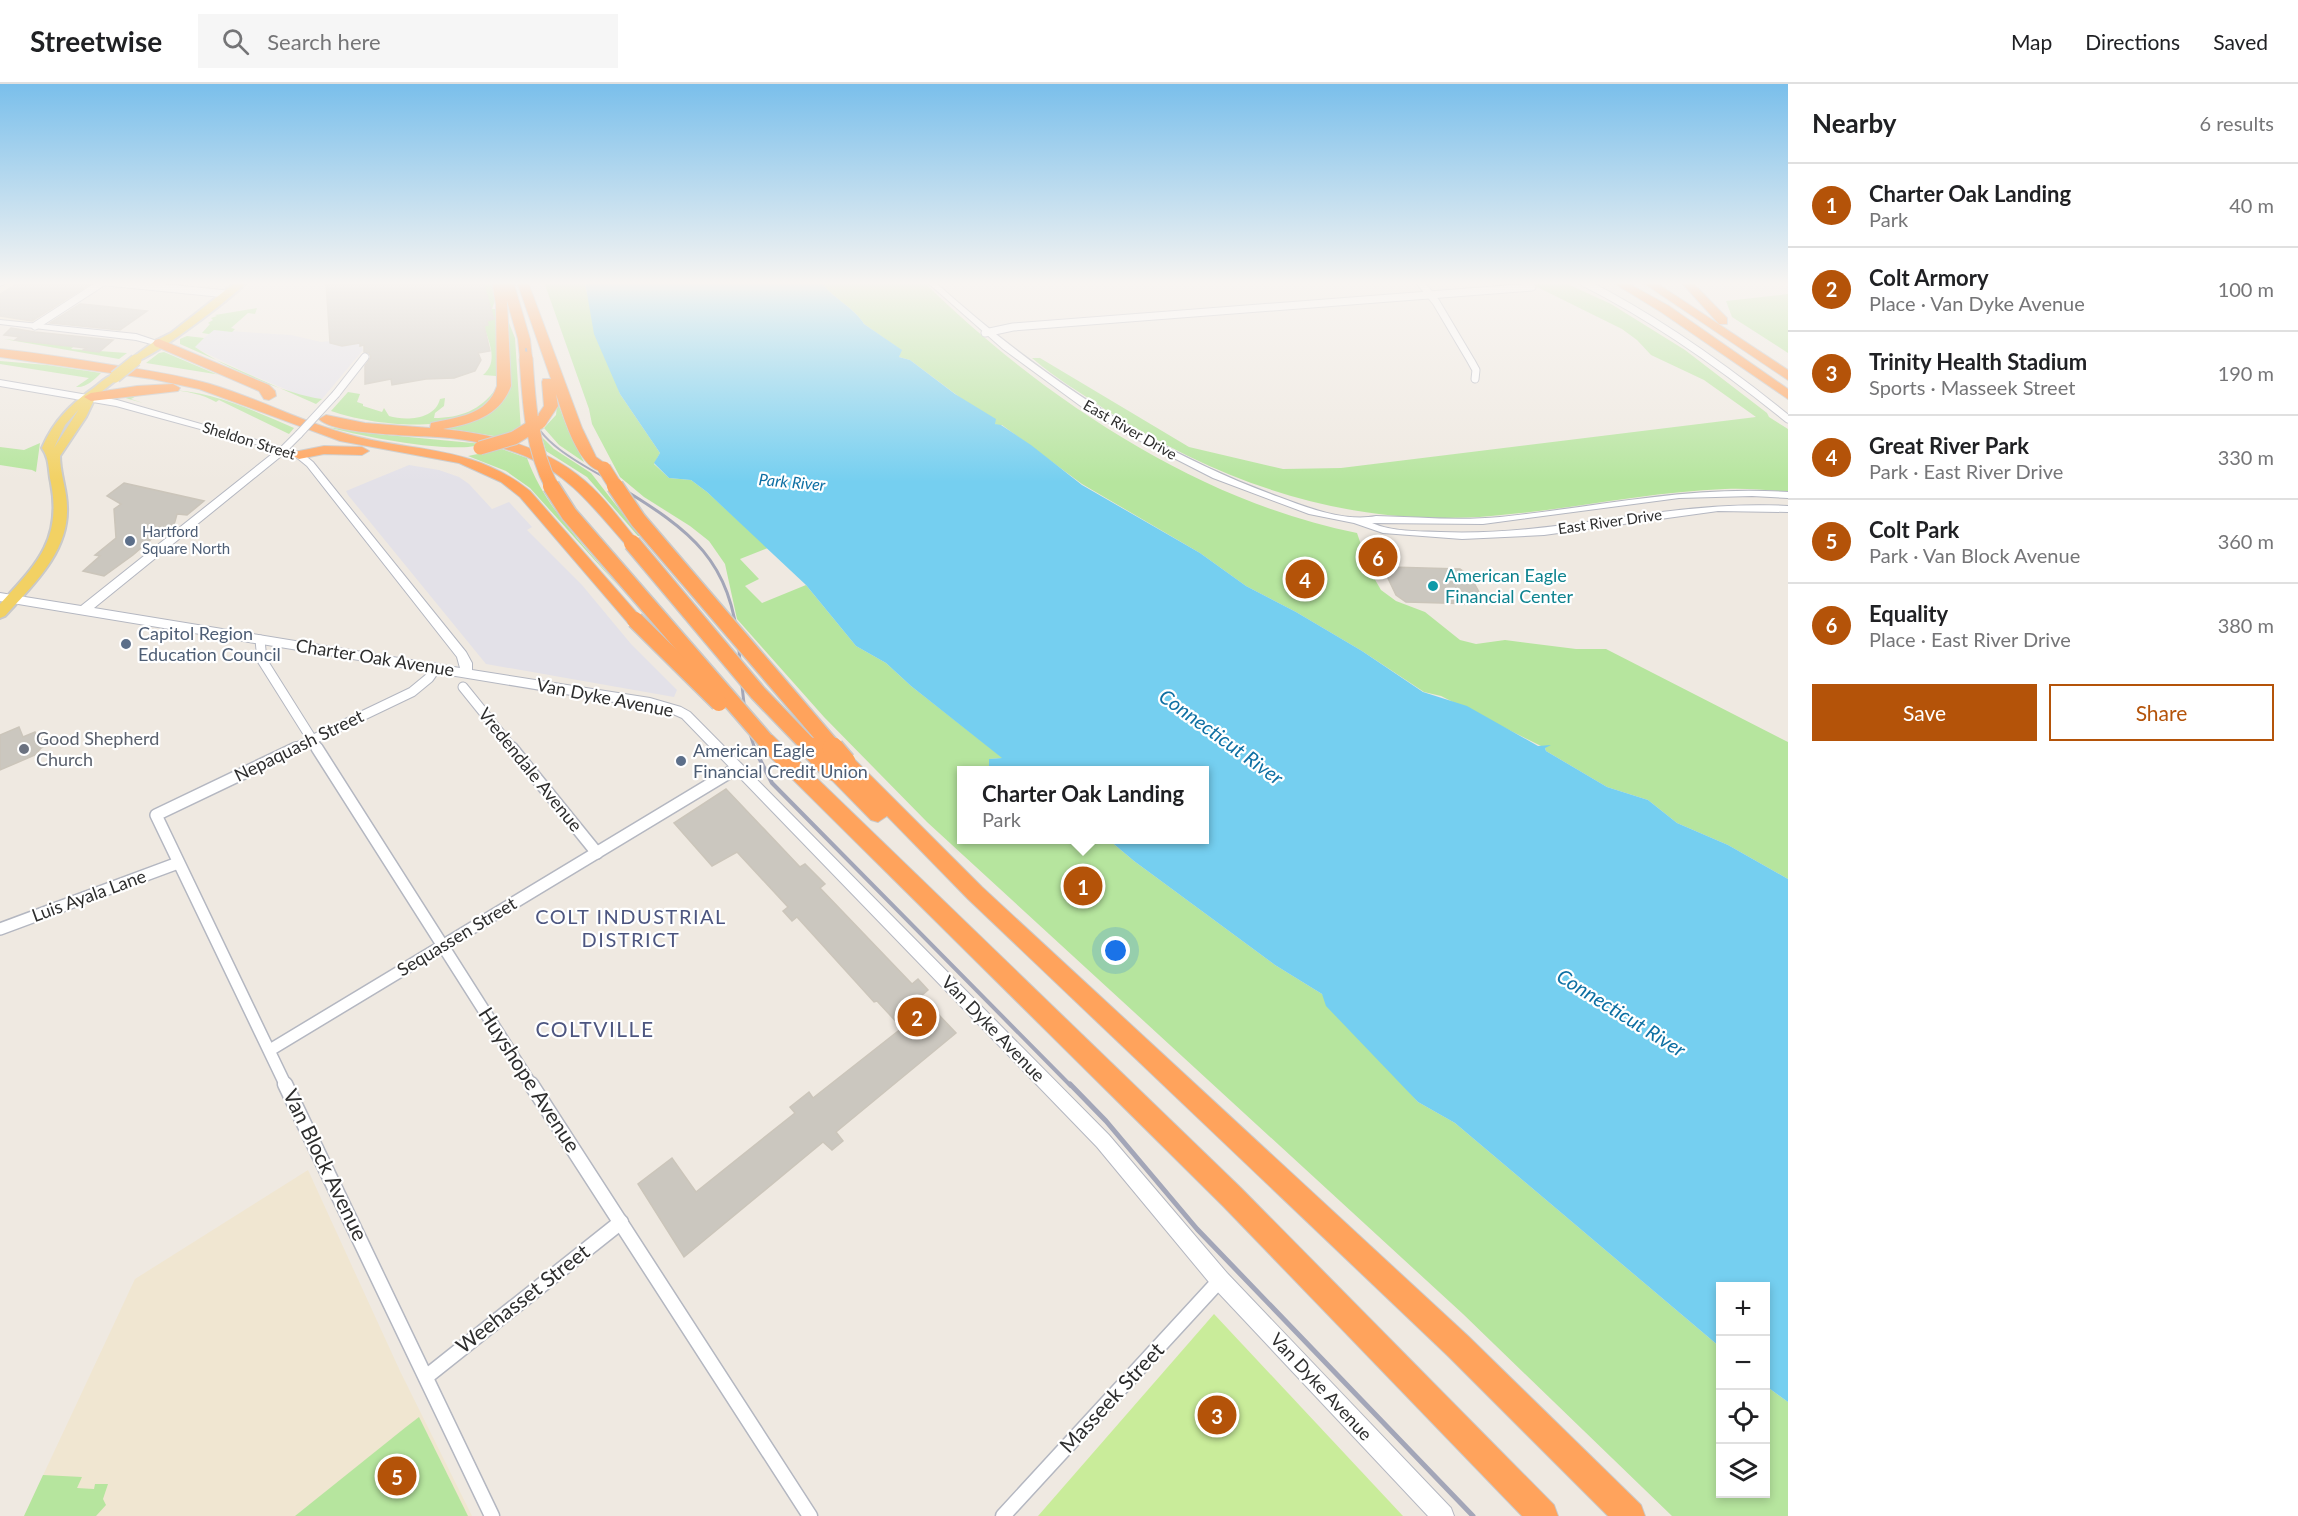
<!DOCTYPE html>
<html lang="en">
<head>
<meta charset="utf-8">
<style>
	:root { --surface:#fff; --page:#f6f6f6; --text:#202124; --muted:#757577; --line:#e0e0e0; --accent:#b45309 }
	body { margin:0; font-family:Lato,sans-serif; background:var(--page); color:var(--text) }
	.controls { position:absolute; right:18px; bottom:18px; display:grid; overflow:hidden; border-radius:0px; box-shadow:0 3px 9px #0003 }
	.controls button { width:54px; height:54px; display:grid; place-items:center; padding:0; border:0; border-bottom:2px solid var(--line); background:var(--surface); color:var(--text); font:30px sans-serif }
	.you { position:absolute; left:1116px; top:867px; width:21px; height:21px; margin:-15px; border:4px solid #fff; border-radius:50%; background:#1a73e8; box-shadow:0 0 0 9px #1a73e833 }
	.badge { display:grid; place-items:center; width:39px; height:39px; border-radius:50%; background:var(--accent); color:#fff; font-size:20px; font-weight:700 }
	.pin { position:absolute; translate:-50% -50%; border:3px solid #fff; box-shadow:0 2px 6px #0006 }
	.popup { position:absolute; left:957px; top:682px; width:252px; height:78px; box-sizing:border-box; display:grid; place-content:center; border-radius:0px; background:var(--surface); filter:drop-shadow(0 2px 4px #0005); font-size:20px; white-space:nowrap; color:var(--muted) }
	.popup b { font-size:22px; color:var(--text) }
	.popup::after { content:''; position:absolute; left:50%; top:100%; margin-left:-12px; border:12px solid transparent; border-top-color:var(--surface) }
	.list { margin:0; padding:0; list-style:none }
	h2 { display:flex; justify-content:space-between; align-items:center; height:78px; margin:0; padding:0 24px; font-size:26px }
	h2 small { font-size:20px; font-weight:400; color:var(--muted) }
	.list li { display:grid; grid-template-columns:39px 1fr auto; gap:18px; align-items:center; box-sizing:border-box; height:84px; padding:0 24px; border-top:2px solid var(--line) }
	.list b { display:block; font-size:22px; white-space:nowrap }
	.list p { margin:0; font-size:20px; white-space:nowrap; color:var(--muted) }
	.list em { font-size:20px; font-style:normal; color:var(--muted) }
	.actions { display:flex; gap:12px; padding:18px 24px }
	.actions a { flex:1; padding:14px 0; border:2px solid var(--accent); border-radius:0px; text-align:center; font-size:21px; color:var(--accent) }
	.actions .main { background:var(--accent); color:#fff }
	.icon { flex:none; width:33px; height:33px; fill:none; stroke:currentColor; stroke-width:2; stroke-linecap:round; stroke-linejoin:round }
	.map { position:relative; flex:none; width:1788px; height:1432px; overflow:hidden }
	header { display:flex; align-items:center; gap:36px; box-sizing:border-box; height:84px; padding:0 30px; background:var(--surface); border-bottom:2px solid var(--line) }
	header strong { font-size:28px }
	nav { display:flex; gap:33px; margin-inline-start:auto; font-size:21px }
	.search { width:420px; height:54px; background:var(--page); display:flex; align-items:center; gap:15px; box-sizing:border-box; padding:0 21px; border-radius:0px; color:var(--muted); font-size:22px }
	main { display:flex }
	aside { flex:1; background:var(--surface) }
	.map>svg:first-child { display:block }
</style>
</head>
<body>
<header>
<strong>Streetwise</strong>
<div class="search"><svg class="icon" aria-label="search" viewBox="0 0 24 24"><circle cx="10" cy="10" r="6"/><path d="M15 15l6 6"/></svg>Search here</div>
<nav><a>Map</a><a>Directions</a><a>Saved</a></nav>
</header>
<main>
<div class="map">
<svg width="1788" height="1432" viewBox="0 0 1788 1432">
	<rect width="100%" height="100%" fill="#efe9e1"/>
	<g fill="#e3e1e8">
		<polygon points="213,246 291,251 321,258 330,257 330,259 342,262 360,259 363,266 322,315 304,313 247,289 194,263"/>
		<polygon points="409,381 439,386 459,393 469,400 492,425 509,418 532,443 527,446 582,501 631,560 677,606 674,613 486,580 348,411 346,407"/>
	</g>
	<g fill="#f0e6d1">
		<polygon points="8,198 88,198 95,199 38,237 30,239 0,236 0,203"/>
		<polygon points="308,1086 400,1287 472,1432 24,1432 135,1195"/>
	</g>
	<g fill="#b6e59e">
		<path d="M481,198L485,200L492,198L495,216L492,225H496V292L483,291C499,278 489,259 484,242L489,236Z"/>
		<polygon points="544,198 585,198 586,206 620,310 660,369 654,380 669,394 691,396 707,408 768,464 740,475 759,495 745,502 762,519 806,501 856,562 886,579 911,602 1003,674 989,675 989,686 962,686 962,756 1109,756 1134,777 1275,881 1322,910 1418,1018 1455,1039 1720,1263 1720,1410 1766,1410 1766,1302 1788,1318 1788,1432 1672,1432 1463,1230 927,738 824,633 737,535 725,480 709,457 690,442 644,413 620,393 592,340 589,325"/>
		<path d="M822,198H924C1038,311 1198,418 1357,449L1370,487L1381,506L1396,517L1425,528L1460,556L1476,560L1505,556L1576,565H1606L1788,658V795L1728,761L1677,739L1648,716L1607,703L1546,667L1545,664L1441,612L1424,608L1362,567L1296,528L1246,502L1200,469L1082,400L1002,341L998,342L910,276L899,273L901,266L864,240C855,224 828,211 822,198Z"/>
		<path d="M1527,198H1563L1611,220L1685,266L1767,329L1769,333L1788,345V408C1767,406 1746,404 1725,405C1646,408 1569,426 1491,432C1350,444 1224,401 1106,326C1081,309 1055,294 1032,274H1040L1189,363L1283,385L1341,384L1756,333L1704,296L1651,271L1637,256L1622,245Z"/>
		<polygon points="1788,210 1788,269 1732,233 1726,217"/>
		<polygon points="257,224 255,230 248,229 231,244 235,245 232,248 214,246 209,250 202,249 210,240 208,239 213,236 211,234 217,232 215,231"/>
		<polygon points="507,234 515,254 521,347 506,354 445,344 490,329 507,311"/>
		<path d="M187,252L204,254L195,263C223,283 288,311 322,315L316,320L180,260V255Z"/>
		<polygon points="4,255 74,262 71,265 127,269 119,275"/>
		<polygon points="164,268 216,290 221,291 146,279 159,269"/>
		<path d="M0,277L47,281L101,289C94,296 86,304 76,303L89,294L0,280Z"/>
		<path d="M496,305C494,310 492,317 487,321C451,351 372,341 331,327L348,308L360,310L357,318L363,320V322L382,328L384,324L389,332C405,337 435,336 440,315L445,314L444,322L435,329L434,334C461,334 480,326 496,305Z"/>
		<path d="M157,306C207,304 249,325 294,344L289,350L219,316L216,318C194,305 153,301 131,315L143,319L122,313L130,309Z"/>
		<polygon points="557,322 559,322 568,346 584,378 559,361 544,344 556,331"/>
		<path d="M328,343L366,349L483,360C454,371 359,352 328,343Z"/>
		<polygon points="542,353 554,365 591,389 640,452 638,452 587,393 546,367"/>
		<polygon points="40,359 36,388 32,386 0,381 0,363 24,366"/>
		<path d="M502,365L527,374C545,424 585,462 619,503L530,404L506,387L468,372Z"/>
		<polygon points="419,1333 468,1432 295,1432 406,1343"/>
		<polygon points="43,1391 82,1393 77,1404 94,1405 95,1400 108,1400 103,1415 106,1421 96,1432 24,1432"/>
	</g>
	<polygon fill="#c9ec9a" points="1214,1230 1403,1432 1038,1432"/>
	<path fill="#75cff0" d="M585,198H822C828,211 855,224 864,240L902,266L899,273L910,276L955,310L996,335L995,340L1001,341L1031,361L1082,401L1200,469L1246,502L1296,528L1362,567L1423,608L1467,622L1538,662L1551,661L1545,664L1546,667L1607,703L1648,716L1677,739L1728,761L1788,795V1318L1766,1302V1202H1720V1263L1455,1039L1418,1018L1326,922L1322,910L1275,881L1134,777L1109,756H1204V686H989V675L1002,674L911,602L886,579L856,562L806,501L707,408L691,396L669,394L654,379L660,369L620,310L594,250Z"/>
	<g fill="#cbc7bf" stroke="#cbc5ba" stroke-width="1.5">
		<polygon points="20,198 69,198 90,200 32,237 0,232 0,210"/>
		<polygon points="326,198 483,198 494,235 487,237 488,241 484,242 490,267 478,269 481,276 475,287 454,294 426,295 392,301 391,295 365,300 365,282 371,273 369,269 364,268 364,261 360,262 360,259 342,262 330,259"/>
		<polygon points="80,220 92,221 147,227 120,246 50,239"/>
		<polygon points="11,244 35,248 113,256 99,268 83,266 86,264 15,256 20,253 4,251"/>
		<polygon points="124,399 204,417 187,431 177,430 174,441 163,445 133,471 104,492 83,487 100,472 95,471 116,454 114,425 121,420 107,412"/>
		<polygon points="1390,483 1460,485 1470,492 1483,515 1478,520 1406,518 1396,511 1385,488"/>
		<polygon points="19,643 23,653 35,648 38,655 62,652 41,664 35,671 0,686 0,651"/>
		<polygon points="726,705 800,783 805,780 825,800 820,804 912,900 918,895 928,906 921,912 956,949 836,1048 843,1057 832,1066 823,1058 684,1173 638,1100 672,1074 696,1108 795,1029 790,1023 809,1008 813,1014 902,944 877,917 874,918 797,833 792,837 783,827 788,823 737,768 712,782 674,739"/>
	</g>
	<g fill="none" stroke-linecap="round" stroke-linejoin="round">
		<defs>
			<g id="minor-far3">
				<polyline points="107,198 227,210"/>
				<polyline points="1420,198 1436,218 1471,277 1476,286 1475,295"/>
				<path d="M1583,198C1657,235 1724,283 1788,335"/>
				<polyline points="35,242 103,198"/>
				<polyline points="985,249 1013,243 1532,203"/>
				<polyline points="336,310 365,273"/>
				<polyline points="284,365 299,350"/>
			</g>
			<g id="minor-far2">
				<polyline points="260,556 262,576 318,665"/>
				<polyline points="463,603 513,665"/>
				<polyline points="293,665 412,608 429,594 436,584"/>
			</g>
			<g id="minor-far1">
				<polyline points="317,664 532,1002"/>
				<polyline points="512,664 597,769"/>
				<polyline points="0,845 178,779"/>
				<polyline points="270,966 737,684"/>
				<polyline points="286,1002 156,731 296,664"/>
			</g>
			<g id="minor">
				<polyline points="285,1000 492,1432"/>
				<polyline points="531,1000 810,1432"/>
				<polyline points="426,1293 621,1138"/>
				<polyline points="1003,1432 1220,1196"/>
			</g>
			<g id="tertiary">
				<polygon points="0,198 8,198 0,202"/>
				<path d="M927,198H935C1037,290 1149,366 1279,413C1308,424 1345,438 1376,432C1417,433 1459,437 1500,433C1598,423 1689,401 1788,408V414L1752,412L1679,414L1483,440L1372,439C1392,448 1419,447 1440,448C1558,453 1671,415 1788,422V428L1718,427L1544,451L1462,455L1383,449L1354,439L1309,430L1213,394L1125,349L1082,323L1003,265Z"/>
				<polygon points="0,236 136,250 163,259 159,262 136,256 0,240"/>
				<path d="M0,296L117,316L302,369L313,378L466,568L472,579V586L650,614L681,623L690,628L1109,1051L1227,1189L1451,1424L1454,1432H1428L1213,1203L1097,1063L682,634L673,630L650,624L0,517V509L81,522L277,366L116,322L0,302ZM285,369L296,373L307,382L457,573L460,584L94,524Z"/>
			</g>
			<g id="primary">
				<path d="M236,198H247C234,212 146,280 132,278V274L155,257L171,249Z"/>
				<path d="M115,290L120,293L96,312L86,333L60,372C60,390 67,406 67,423C69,468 33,501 5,532L0,534V520C36,481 62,456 51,399C48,386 50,375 42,364C54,336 71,320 95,303C101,298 107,292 115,290ZM79,325L54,364L65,341Z"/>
			</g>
			<g id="motorway">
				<path d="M492,198H512L514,200L530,255L532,274L526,278L520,274L518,255L507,217L511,302C500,332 472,340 443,345C494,350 546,363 585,397C605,414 620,436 637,456L640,459L637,462H627C596,427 570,391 525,372C501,362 475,357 450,354C424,351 335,352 319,335L326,331L365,339L430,344L431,339C457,333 487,332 497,302L496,221Z"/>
				<path d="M517,198H528L582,344L596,373L611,384L609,387C580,394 563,330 556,310L558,322L546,340L541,341L534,337L544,322L542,298L543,295H551Z"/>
				<polygon points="1612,198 1626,198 1669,222 1788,305 1788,315 1661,228"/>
				<polygon points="1642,198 1655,198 1788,286 1788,296"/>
				<polygon points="1681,198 1692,198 1727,234 1727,240 1719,240"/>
				<polygon points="159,255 269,301 275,307 276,312 269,316 264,315 259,307 155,262 153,259 155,256"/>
				<path d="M0,265C38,269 75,275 112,281C145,286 178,291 210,300C257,314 300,337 347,350C414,369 471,360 530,407L643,536L641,540H629L520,413L501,398L459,379L340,357L199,305L152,295L0,273Z"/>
				<polygon points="173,300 180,304 178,307 91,317 84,313 91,309 137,302"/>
				<polygon points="324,362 362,363 369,367 362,371 324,370 299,375 292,371 294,368"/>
				<polygon points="765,649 772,651 1241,1104 1554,1421 1558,1432 1522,1432 1223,1122 758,661 756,656 758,651"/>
				<polygon points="845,671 852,673 982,803 1468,1252 1641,1421 1645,1432 1608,1432 1448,1272 968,815 887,732 878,738 871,736 822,686 825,681 837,680 838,673"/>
			</g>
		</defs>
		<use href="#minor-far3" stroke="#b4b7c1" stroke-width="9"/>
		<use href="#minor-far2" stroke="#b4b7c1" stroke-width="11"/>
		<use href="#minor-far1" stroke="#b4b7c1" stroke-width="14"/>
		<use href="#minor" stroke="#b4b7c1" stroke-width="17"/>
		<use href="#tertiary" stroke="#b4b7c1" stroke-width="2"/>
		<use href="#primary" stroke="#c9c9c9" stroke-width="4"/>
		<use href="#motorway" stroke="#c9c9c9" stroke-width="2"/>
		<use href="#minor-far3" stroke="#fff" stroke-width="7"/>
		<use href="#minor-far2" stroke="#fff" stroke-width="9"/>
		<use href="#minor-far1" stroke="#fff" stroke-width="11"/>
		<use href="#minor" stroke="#fff" stroke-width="14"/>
		<use href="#tertiary" fill="#fff" fill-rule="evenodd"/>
		<use href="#primary" fill="#f2d163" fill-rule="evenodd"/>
		<use href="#motorway" fill="#ffa35c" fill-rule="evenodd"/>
		<path stroke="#a3a6b8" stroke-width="2" d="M526,265C529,287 526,309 532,330C539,362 595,387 621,403"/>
		<path stroke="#a3a6b8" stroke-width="3" d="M618,402C692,447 731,476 739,566C742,600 743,633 755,665"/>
		<polyline stroke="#a3a6b8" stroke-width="4" points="754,664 772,699 1071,1002"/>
		<polyline stroke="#a3a6b8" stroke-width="5" points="1070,1000 1106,1037 1197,1145 1473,1432"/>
		<defs>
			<polyline id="minor-bridge" points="299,350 336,310"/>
			<polyline id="primary-bridge" points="115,293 136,276"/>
			<g id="motorway-bridge-far2">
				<path d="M526,274C529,318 531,363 552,403"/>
				<polyline points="480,364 514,354 540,338"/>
				<polyline points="604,384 616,403"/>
			</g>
			<g id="motorway-bridge-far1">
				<polyline points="551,402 569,430 765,656"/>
				<polyline points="615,402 638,436 834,665"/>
				<polyline points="632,459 758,609 812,665"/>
				<polyline points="635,536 719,619"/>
			</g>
			<g id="motorway-bridge">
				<polyline points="811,664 832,686"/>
				<polyline points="833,664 845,678"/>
			</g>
		</defs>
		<use href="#minor-bridge" stroke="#b4b7c1" stroke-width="9" stroke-linecap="butt"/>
		<use href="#primary-bridge" stroke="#c9c9c9" stroke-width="14" stroke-linecap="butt"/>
		<use href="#motorway-bridge-far2" stroke="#c9c9c9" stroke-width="15" stroke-linecap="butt"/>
		<use href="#motorway-bridge-far1" stroke="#c9c9c9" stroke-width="19" stroke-linecap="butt"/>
		<use href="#motorway-bridge" stroke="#c9c9c9" stroke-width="24" stroke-linecap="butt"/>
		<use href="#minor-bridge" stroke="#fff" stroke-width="7"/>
		<use href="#primary-bridge" stroke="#f2d163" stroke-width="11"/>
		<use href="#motorway-bridge-far2" stroke="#ffa35c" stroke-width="13"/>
		<use href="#motorway-bridge-far1" stroke="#ffa35c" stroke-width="16"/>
		<use href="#motorway-bridge" stroke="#ffa35c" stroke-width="21"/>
	</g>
	<linearGradient id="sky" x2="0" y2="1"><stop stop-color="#7abfeb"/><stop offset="0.5" stop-color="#f8f5f2"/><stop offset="1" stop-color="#f8f5f2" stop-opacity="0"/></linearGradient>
	<rect width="1788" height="398" fill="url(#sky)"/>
	<g fill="#5c6f8a" stroke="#fff" stroke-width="2">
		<circle cx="130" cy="457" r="6"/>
		<circle cx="126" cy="560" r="6"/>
		<circle cx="681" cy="677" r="6"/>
	</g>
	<circle fill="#0f9aa8" stroke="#fff" stroke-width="2" cx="1433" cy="502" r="6"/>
	<circle fill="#6b7280" stroke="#fff" stroke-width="2" cx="24" cy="665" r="6"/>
	<g text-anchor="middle" stroke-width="4.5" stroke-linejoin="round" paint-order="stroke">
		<g font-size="15" fill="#2e2e2e" stroke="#fff">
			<text transform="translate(1130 346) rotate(30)" y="5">East River Drive</text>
			<text transform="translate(249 357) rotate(17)" y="5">Sheldon Street</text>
			<text transform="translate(1610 438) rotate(-8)" y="5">East River Drive</text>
		</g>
		<g font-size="15" fill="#4e5e75" stroke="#fff" text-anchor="start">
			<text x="142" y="453">Hartford<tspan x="142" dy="17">Square North</tspan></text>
		</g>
		<g font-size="16" font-style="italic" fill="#0d6fa3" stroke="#fff">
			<text transform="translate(792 398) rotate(5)" y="6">Park River</text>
		</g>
		<g font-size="18" fill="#0d838f" stroke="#fff" text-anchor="start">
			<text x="1445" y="498">American Eagle<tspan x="1445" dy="21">Financial Center</tspan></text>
		</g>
		<g font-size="18" fill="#4e5e75" stroke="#fff" text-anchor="start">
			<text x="138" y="556">Capitol Region<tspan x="138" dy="21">Education Council</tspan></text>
			<text x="693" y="673">American Eagle<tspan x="693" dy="21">Financial Credit Union</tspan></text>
		</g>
		<g font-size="18" fill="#2e2e2e" stroke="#fff">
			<text transform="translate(375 574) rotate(9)" y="6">Charter Oak Avenue</text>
			<text transform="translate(605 614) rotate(11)" y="6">Van Dyke Avenue</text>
			<text transform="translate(299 662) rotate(-26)" y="6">Nepaquash Street</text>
			<text transform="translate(530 686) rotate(51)" y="6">Vredendale Avenue</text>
			<text transform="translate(89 812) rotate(-20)" y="6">Luis Ayala Lane</text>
			<text transform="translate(457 853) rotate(-31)" y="6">Sequassen Street</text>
			<text transform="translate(993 945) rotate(46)" y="6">Van Dyke Avenue</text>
			<text transform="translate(1321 1303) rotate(47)" y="6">Van Dyke Avenue</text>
		</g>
		<g font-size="18" fill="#5b616d" stroke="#fff" text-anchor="start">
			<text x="36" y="661">Good Shepherd<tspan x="36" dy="21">Church</tspan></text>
		</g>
		<g font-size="20" font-style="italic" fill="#0d6fa3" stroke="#fff">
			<text transform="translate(1221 653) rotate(36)" y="7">Connecticut River</text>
			<text transform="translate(1621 929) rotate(32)" y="7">Connecticut River</text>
		</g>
		<g font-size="20" letter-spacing="1.5" fill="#4d5680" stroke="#fff">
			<text x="631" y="840">COLT INDUSTRIAL<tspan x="631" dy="23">DISTRICT</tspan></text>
		</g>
		<g font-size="21" letter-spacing="1.5" fill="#4d5680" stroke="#fff">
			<text x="595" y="953">COLTVILLE</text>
		</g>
		<g font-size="21" fill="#2e2e2e" stroke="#fff">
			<text transform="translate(529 996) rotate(57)" y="7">Huyshope Avenue</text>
			<text transform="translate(325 1081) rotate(64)" y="7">Van Block Avenue</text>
			<text transform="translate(523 1215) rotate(-38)" y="7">Weehasset Street</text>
			<text transform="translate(1112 1314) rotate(-47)" y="7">Masseek Street</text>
		</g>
	</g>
</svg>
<div class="controls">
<button>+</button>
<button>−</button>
<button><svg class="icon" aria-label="locate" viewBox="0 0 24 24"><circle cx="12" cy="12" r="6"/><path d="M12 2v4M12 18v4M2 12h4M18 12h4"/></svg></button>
<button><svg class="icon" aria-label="layers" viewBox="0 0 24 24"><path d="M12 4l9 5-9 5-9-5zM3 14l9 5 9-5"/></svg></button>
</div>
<div class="you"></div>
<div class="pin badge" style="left:1083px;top:802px">1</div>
<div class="popup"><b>Charter Oak Landing</b>Park</div>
<div class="pin badge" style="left:917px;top:933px">2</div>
<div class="pin badge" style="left:1217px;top:1331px">3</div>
<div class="pin badge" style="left:1305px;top:495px">4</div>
<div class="pin badge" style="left:397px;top:1392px">5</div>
<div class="pin badge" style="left:1378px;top:473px">6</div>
</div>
<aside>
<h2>Nearby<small>6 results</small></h2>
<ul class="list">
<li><span class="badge">1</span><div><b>Charter Oak Landing</b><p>Park</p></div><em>40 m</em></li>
<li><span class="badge">2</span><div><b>Colt Armory</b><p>Place · Van Dyke Avenue</p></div><em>100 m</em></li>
<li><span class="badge">3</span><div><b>Trinity Health Stadium</b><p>Sports · Masseek Street</p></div><em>190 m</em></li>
<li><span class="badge">4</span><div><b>Great River Park</b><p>Park · East River Drive</p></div><em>330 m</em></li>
<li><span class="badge">5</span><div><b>Colt Park</b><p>Park · Van Block Avenue</p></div><em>360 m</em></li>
<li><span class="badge">6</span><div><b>Equality</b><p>Place · East River Drive</p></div><em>380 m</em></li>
</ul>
<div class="actions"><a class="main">Save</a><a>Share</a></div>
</aside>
</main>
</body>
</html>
